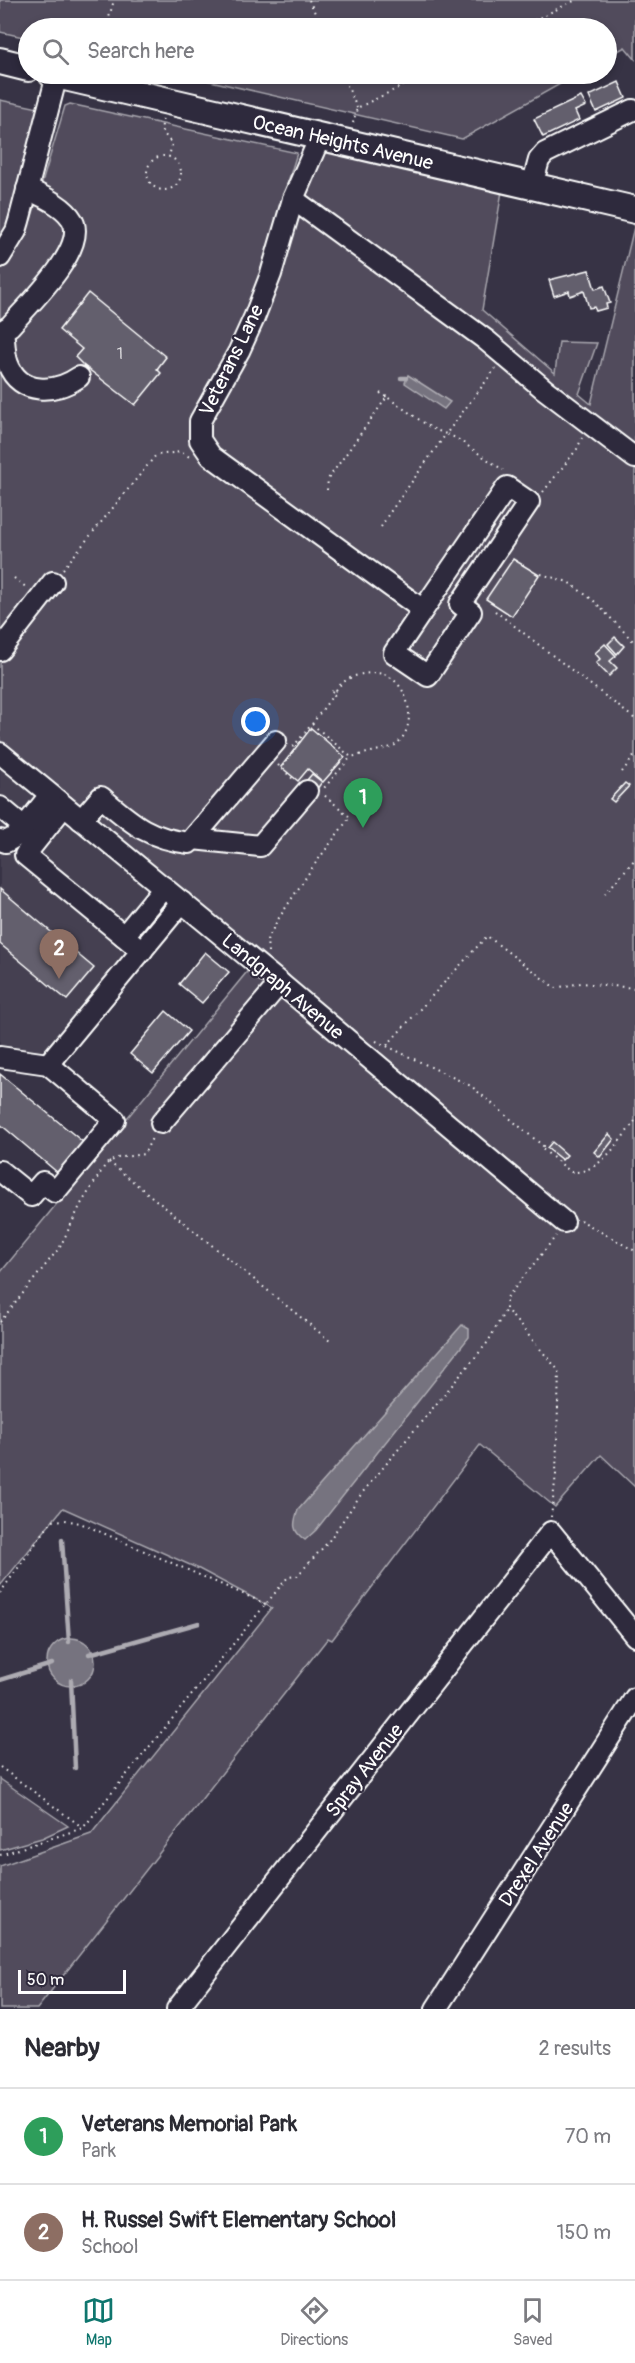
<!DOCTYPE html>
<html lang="en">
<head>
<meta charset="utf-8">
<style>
	:root { --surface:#fff; --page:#f7f7f7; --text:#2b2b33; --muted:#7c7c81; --line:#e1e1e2; --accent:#0f766e }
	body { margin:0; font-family:Pangolin,sans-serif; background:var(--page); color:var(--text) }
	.scale { position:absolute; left:18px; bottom:15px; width:108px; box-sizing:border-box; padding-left:6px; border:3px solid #fff; border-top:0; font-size:16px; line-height:21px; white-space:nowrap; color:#fff; -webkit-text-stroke:4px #2f2a3d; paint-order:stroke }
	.you { position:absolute; left:256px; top:722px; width:21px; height:21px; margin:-15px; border:4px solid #fff; border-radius:50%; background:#1a73e8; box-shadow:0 0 0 9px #1a73e833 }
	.badge { display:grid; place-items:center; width:39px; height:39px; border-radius:50%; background:var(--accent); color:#fff; font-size:20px; font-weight:700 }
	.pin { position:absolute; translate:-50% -50px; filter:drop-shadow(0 2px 3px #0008) }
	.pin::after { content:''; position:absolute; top:32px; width:21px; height:18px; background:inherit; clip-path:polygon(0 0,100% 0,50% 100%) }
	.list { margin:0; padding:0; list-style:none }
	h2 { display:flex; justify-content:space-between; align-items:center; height:78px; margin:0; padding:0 24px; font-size:26px }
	h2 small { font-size:20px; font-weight:400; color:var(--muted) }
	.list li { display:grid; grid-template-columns:39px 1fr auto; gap:18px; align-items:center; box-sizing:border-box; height:96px; padding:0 24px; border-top:2px solid var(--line) }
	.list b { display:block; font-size:22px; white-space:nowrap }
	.list p { margin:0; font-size:20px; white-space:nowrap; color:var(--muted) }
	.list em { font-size:20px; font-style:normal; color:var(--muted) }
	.icon { flex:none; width:33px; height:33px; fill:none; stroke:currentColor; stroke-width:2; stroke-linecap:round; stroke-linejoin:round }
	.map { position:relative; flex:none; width:635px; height:2009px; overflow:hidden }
	.search { position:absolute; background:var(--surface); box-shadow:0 3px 9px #0003; left:18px; right:18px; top:18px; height:66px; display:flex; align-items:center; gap:15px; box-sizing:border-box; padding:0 21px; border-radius:33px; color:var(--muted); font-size:22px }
	.sheet { height:270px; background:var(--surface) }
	nav { display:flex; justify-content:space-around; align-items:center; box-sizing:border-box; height:84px; border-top:2px solid var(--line); background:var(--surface); font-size:16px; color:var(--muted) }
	nav a { display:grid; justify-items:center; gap:3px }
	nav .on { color:var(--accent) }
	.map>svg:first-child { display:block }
</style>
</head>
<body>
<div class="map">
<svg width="635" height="2009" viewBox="0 0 635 2009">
	<rect width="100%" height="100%" fill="#373345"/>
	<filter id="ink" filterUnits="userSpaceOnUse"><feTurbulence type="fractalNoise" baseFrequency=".0167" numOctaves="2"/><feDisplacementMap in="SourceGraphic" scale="12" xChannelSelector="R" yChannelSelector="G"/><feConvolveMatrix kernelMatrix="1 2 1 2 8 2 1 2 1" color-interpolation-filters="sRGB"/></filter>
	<g filter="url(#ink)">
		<polygon fill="#444051" points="0,753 182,902 48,1064 0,1056"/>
		<g fill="#514c5c" stroke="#a8a6ae" stroke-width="1.5">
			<polygon points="0,0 635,0 635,59 625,47 607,57 606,28 28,28 28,38 0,32"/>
			<polygon points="180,74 578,74 462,139"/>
			<polygon points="0,100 48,110 29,205 0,242"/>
			<polygon points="70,104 297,153 261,269 320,137 504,179 482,310 555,373 559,342 597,343 579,394 591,404 635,223 635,1487 601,1455 555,1507 480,1445 332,1640 328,1638 37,2009 0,2009 0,1866 91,1834 272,1608 199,1569 63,1508 0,1586 0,1273 255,962 0,753 0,260 31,220 65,106"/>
			<polygon points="0,1779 68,1826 42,1838 0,1850"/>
		</g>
		<g fill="#76737f" stroke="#adabb2" stroke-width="1.5">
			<polygon points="408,375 450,402 444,409 405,383"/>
			<path d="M462,1325L469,1329V1337L316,1530L305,1540C292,1531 293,1524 298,1510Z"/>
			<circle cx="71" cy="1662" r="24"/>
		</g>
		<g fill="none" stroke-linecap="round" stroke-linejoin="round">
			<g stroke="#adabb2" stroke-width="4.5">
				<polyline points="401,378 406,378"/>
				<polyline points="62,1540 69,1642"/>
				<polyline points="89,1654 199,1623"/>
				<polyline points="0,1680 52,1664"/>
				<polyline points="71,1680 75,1768"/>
			</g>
		</g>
		<g fill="#635f6d" stroke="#fff" stroke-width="1.5">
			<polygon points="619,82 626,98 596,112 589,96"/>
			<polygon points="581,97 586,106 575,111 579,120 543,137 534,119"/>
			<polygon points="589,270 595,289 604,286 610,303 606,304 607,308 596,311 594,307 589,308 584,291 570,296 569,291 554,296 549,280"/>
			<polygon points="88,293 166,357 157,369 161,373 135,405 83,365 75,357 82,349 59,330"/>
			<polygon points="513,559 539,575 512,616 486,599"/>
			<polygon points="615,637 624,646 617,654 608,644"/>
			<polygon points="605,644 616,656 610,661 617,668 609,676 596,663 600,659 595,653"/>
			<polygon points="311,728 345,757 323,782 308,769 298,781 281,767"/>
			<polygon points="312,774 322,782 317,789 307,780"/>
			<polygon points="625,783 629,786 614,802 610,799"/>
			<polygon points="0,889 94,968 67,1000 0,944"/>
			<polygon points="205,952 229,972 202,1003 179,984"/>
			<polygon points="166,1011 189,1031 153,1073 130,1054"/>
			<polygon points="0,1074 83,1142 58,1173 0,1124"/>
			<polygon points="609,1134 614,1139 600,1157 594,1152"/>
			<polygon points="552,1142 567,1155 562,1160 547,1148"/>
		</g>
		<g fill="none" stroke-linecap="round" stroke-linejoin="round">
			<defs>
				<g id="minor">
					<polyline points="320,137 293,199 271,274 254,318 239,351 200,421 200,440 211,456 423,610 394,653 428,676 471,612 460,604 529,502 507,487 423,610"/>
					<polyline points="532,186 539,160 545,153 633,110"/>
					<polyline points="293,199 486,340 544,389 635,458"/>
					<polyline points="0,257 16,231 19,221 57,75"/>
					<path d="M3,331C5,342 4,354 8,364C20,396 56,393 79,377"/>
					<path d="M0,332L10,326C28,305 83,253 74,224C69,208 41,195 27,189"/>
					<polyline points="0,650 53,582"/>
					<polyline points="0,753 280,983 564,1222"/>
					<polyline points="64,806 25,855 142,951"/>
					<polyline points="0,807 24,827"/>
					<path d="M81,820L101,797C132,823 147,838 189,843L276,741"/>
					<polyline points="193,839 260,846 307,791"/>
					<polyline points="0,840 6,842 18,835 50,795"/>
					<polyline points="124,936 164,887"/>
					<polyline points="0,1057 48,1064 115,1120 55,1192 43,1182 31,1196 0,1171"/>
					<polyline points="48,1064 182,902"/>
					<polyline points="161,1123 280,983"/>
					<polyline points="177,2009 551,1532 635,1636"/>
					<polyline points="436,2009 635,1698"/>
				</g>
				<g id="major">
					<polyline points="0,61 28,68"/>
					<polyline points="52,74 635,210"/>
				</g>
			</defs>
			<use href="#minor" stroke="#fff" stroke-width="24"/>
			<use href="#major" stroke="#fff" stroke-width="30"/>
			<g stroke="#fff" stroke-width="2" stroke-dasharray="1.5 4.5" stroke-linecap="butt">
				<polyline points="309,0 322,28"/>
				<polyline points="106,28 114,0"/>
				<polyline points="518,28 576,0"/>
				<polyline points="342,74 357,108"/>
				<polyline points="163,119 161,130 172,144 169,157"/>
				<polyline points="353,123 357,108 427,74"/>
				<circle cx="164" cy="173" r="17"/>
				<polyline points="496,368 446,434 456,438 503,470"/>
				<polyline points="380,393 387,397"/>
				<polyline points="327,490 328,479 387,397 431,428 446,434 388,515 381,527"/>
				<polyline points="543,492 577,449 582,438"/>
				<polyline points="63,569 156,455 181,452 191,458"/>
				<polyline points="541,574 568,582 593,600 635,643"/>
				<polyline points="14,578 27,588"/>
				<polyline points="495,611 635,719"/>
				<polygon points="335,690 337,693 334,695 331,692"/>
				<path d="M336,690C346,675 367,671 384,674C412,685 419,732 392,747L351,757"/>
				<polyline points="312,724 333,695"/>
				<polyline points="293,747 312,724 351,757 324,788"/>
				<polyline points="278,765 295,781"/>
				<polyline points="622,772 635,755"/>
				<polyline points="605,894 635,859"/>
				<polyline points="268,952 267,940 277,921 312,868 350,817 323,794"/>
				<path d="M376,1041L471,1086L543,1146L541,1148L571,1172C600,1174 619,1141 635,1121"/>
				<polyline points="387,1045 487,936 555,988 581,983 635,988"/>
				<polyline points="109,1162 330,1341"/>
				<polyline points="580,1220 635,1251"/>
				<polyline points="0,1322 60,1247 81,1204 106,1164 117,1158 144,1154 153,1136"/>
				<polyline points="551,1517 556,1474 559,1371 506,1309 506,1299 556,1236"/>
				<polyline points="0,1593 52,1521 65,1520 80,1523 266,1604"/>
				<polyline points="0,1767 82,1827"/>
				<polyline points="0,1855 83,1828 288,1577 297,1576 328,1542 362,1493 488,1342 506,1309"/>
			</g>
			<use href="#minor" stroke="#2f2a3d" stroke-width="20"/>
			<use href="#major" stroke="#2f2a3d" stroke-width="26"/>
		</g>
	</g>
	<g text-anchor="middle" stroke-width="4.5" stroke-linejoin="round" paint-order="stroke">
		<g font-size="16" fill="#d8d7da">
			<text x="120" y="359">1</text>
		</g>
		<g font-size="20" fill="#fff" stroke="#2f2a3d">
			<text transform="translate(343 142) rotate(13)" y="7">Ocean Heights Avenue</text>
			<text transform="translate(231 360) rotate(-64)" y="7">Veterans Lane</text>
			<text transform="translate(283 986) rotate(40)" y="7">Landgraph Avenue</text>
			<text transform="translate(364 1770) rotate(-52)" y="7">Spray Avenue</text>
			<text transform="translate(536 1854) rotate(-57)" y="7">Drexel Avenue</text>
		</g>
	</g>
</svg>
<div class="scale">50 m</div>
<div class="you"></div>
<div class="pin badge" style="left:363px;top:828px;background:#2e9e5b">1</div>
<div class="pin badge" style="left:59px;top:979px;background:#8d6e63">2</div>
<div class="search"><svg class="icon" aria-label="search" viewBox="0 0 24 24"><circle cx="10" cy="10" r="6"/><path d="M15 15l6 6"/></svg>Search here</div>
</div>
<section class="sheet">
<h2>Nearby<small>2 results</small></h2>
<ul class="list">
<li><span class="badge" style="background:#2e9e5b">1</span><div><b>Veterans Memorial Park</b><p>Park</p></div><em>70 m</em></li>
<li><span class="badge" style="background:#8d6e63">2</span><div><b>H. Russel Swift Elementary School</b><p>School</p></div><em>150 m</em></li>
</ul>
</section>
<nav>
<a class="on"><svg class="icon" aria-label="map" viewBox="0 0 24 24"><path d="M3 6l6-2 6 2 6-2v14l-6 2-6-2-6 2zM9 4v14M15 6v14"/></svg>Map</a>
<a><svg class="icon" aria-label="directions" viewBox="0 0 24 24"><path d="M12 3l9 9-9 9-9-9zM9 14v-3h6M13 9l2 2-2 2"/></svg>Directions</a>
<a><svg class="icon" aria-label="saved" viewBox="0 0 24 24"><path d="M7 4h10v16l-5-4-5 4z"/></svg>Saved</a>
</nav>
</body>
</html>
